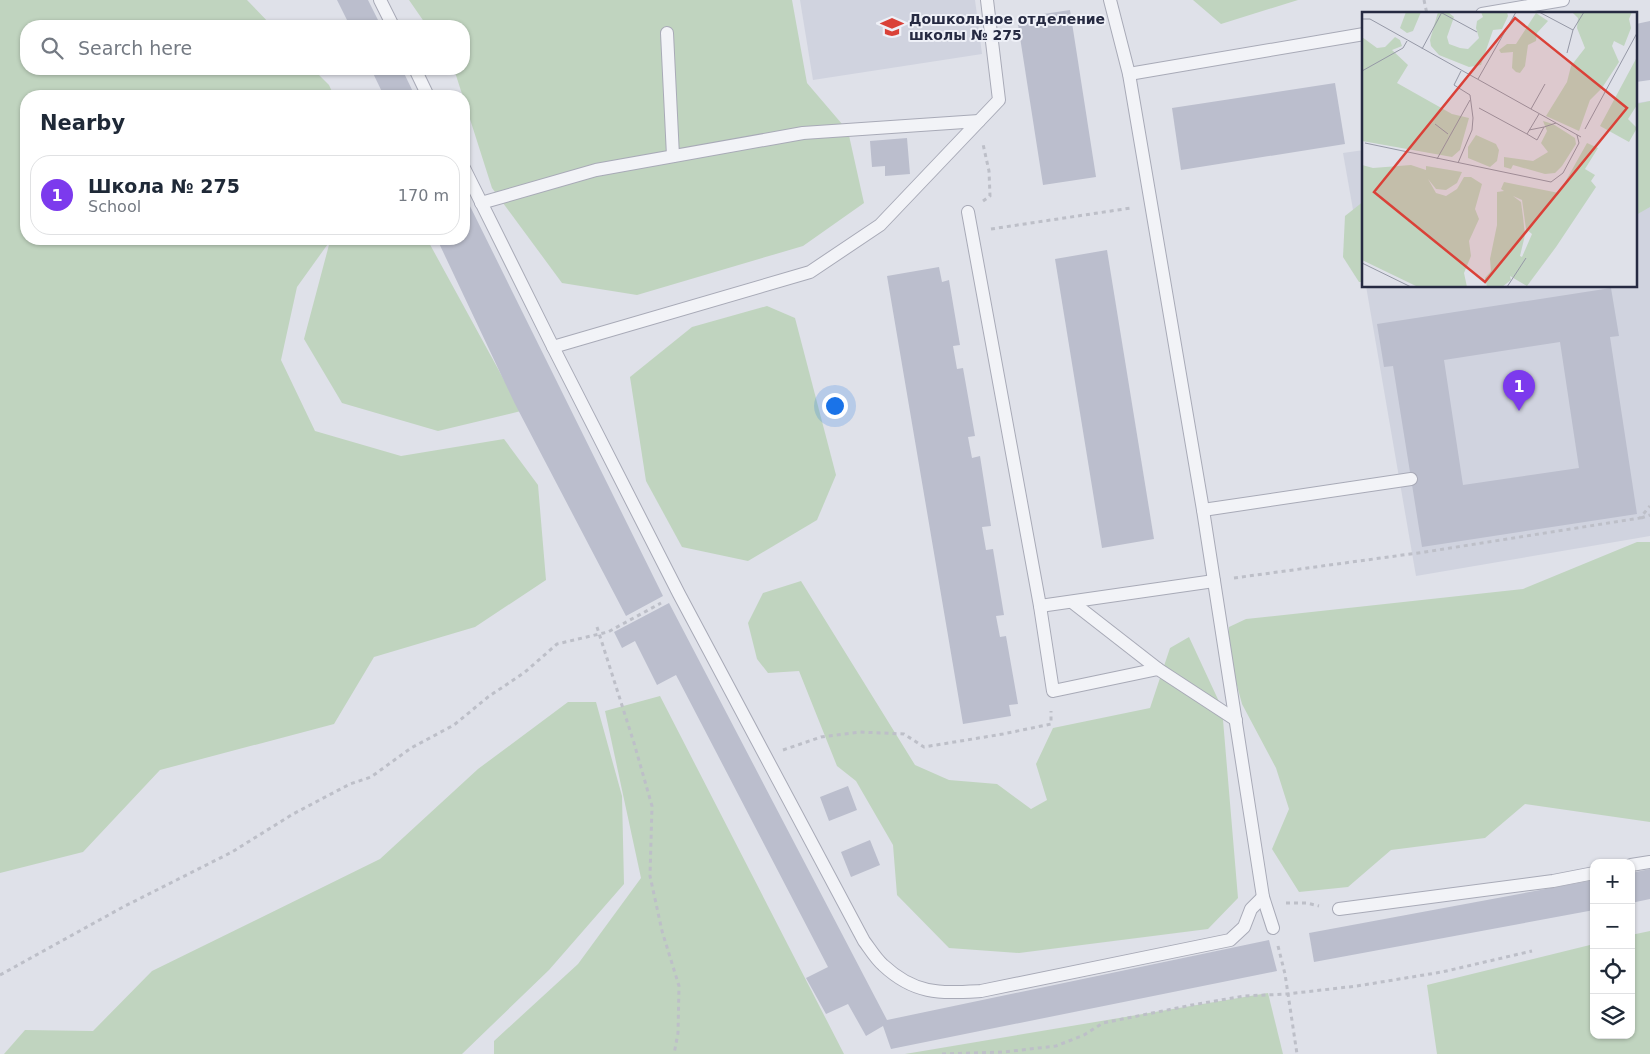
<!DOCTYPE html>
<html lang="en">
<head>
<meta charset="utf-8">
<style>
	:root { --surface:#fff; --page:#f2f2f3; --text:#1f2937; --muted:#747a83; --line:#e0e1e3; --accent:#7c3aed }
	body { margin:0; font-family:"DejaVu Sans",sans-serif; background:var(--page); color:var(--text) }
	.controls { position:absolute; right:15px; bottom:15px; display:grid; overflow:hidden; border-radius:10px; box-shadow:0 1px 4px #0004 }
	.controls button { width:45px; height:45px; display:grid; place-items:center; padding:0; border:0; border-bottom:1px solid var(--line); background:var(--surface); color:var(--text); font:25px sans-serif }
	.you { position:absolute; left:834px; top:405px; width:18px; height:18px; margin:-12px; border:4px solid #fff; border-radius:50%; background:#1a73e8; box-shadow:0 0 0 8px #1a73e833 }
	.badge { display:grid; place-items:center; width:32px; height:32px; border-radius:50%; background:var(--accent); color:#fff; font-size:16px; font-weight:700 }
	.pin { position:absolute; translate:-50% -41px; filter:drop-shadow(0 1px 2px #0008) }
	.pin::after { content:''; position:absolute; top:26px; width:18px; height:15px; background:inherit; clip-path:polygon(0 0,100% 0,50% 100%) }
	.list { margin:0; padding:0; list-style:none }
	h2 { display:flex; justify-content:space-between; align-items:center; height:65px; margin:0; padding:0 20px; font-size:21px }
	h2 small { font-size:16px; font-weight:400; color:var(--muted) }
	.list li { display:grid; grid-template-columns:32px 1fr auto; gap:15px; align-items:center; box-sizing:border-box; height:80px; margin:0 10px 10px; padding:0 10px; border:1px solid var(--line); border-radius:20px }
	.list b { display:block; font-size:19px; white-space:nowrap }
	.list p { margin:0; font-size:16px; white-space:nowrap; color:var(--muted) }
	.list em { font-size:16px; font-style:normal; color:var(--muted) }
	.icon { flex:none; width:28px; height:28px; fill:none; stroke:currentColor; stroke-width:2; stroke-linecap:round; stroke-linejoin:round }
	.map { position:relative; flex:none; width:1650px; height:1054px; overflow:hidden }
	.search { position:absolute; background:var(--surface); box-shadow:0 1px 4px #0004; left:20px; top:20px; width:450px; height:55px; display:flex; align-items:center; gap:12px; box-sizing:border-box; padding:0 18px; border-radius:20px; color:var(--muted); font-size:19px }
	.panel { position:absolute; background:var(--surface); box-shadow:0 1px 4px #0004; left:20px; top:90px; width:450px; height:155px; border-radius:20px }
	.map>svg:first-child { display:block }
</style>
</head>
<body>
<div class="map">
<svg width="1650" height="1054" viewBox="0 0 1650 1054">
	<rect width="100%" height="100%" fill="#dfe1e9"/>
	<g fill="#d0d3df">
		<polygon points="800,0 975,0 982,54 813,80"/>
		<polygon points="1650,101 1650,536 1416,576 1366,286 1636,286 1636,103"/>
		<polygon points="1364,150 1364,272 1343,153"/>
	</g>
	<g fill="#c0d4bf">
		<polygon points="0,0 247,0 272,26 26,26 26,69 313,69 329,85 334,96 26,96 26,239 427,239 521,411 438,431 342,403 304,339 330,241 297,287 281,360 315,431 401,456 504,439 538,485 546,580 475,627 374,657 334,724 160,770 83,852 0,873"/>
		<polygon points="409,0 792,0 807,83 848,131 864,203 803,246 637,295 562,283 492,188 454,69 464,69 464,26 427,26"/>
		<polygon points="1193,0 1298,0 1221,24"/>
		<polygon points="1650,101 1650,207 1636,215 1636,104"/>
		<polygon points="1364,201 1364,282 1359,282 1343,257 1345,216"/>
		<polygon points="767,306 795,318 836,475 817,520 748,561 682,547 646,481 630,377 692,327"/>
		<polygon points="1637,542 1650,542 1650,822 1525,804 1485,838 1391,850 1348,887 1299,892 1272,849 1289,809 1276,768 1242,704 1228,652 1229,627 1246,619 1523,589"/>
		<polygon points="801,581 915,765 949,780 997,784 1031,809 1047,800 1036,764 1053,728 1150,708 1170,648 1189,637 1222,708 1238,898 1208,929 1019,953 949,948 897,895 893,845 856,781 837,766 799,671 768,673 757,659 748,623 763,593"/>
		<polygon points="660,696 844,1054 494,1054 494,1041 578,964 641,878 605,711"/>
		<polygon points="568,702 596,702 622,796 624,884 549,970 462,1054 4,1054 25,1030 93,1031 152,971 380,859 478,769"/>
		<polygon points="1650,931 1650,1054 1437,1054 1427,985 1594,944 1594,1035 1631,1035 1631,935"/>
		<polygon points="1268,993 1283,1054 905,1054"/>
	</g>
	<g fill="#bbbecd" fill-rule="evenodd">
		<polygon points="337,0 368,0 381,26 350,26"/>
		<polygon points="1070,10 1096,177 1043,185 1017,18"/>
		<polygon points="1650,21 1650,80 1636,82 1636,24"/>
		<polygon points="371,69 402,69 415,96 384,96"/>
		<polygon points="1335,83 1345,144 1181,170 1172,108"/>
		<polygon points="907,138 910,174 885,176 885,166 872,167 870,141"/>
		<polygon points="464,194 663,596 626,616 515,404 437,239 464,239"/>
		<polygon points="1107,250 1154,539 1102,548 1055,259"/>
		<polygon points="939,267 942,282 949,280 960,345 953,346 957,369 963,368 975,436 968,437 972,458 980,456 991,526 982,527 986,550 993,549 1004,615 996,616 1000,637 1006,636 1018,704 1009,705 1011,716 963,724 887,276"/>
		<path d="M1611,288L1619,336L1610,337L1637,514L1422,547L1393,366L1384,367L1377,324ZM1560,342L1579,468L1463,485L1444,360Z"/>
		<polygon points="669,603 887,1020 1269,940 1277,971 891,1049 883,1026 866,1036 848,1004 826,1014 806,978 828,967 676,675 657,685 635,641 622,648 614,632"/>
		<polygon points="848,786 857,810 829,821 820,797"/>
		<polygon points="870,840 880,865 851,877 841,852"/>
		<polygon points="1650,869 1650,899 1631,903 1631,873"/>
		<polygon points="1594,880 1594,910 1314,962 1309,933"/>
	</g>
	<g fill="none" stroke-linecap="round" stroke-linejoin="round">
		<defs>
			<g id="service">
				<polyline points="380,0 393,26"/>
				<polyline points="1110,0 1129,74 1203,510 1263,897 1273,928"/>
				<polyline points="1482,14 1563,0"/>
				<polyline points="667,33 673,156"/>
				<polyline points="415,69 428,96"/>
				<polyline points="1129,74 1364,34"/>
				<path d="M464,168L553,347L679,594L864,941C870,949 876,959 883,965C915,995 940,993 981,991L1230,940L1244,927L1251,909L1263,897"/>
				<polyline points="481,203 596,170 803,133 979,121"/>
				<polyline points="968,212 1040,606 1214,581"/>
				<polyline points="553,347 810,272 880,225 999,100 987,0"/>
				<polyline points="1203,510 1411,479"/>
				<polyline points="1072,602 1158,669"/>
				<polyline points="1040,606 1053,691 1158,669 1236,720"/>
				<polyline points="1631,865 1650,862"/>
				<polyline points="1339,909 1553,881 1594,873"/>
			</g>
		</defs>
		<use href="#service" stroke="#a8aab7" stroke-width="14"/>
		<g stroke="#bdbfc8" stroke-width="3" stroke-dasharray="4 4" stroke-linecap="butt">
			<polyline points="1424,0 1427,14"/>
			<polyline points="983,201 990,196 989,171 983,144"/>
			<polyline points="991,229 1131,208"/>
			<polyline points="1641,518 1650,515"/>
			<polyline points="1234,578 1425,552 1640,518 1650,506"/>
			<polyline points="597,627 634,743 652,806 650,876 662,931 679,986 678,1033 674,1054"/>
			<polyline points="783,750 821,737 860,732 904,734 924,747 1003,734 1051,724 1051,711"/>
			<polyline points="1286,903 1307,903 1319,906"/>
			<polyline points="1278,946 1285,974 1297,1054"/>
			<polyline points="0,975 123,907 232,852 293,814 350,784 371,777 411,748 454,725 488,697 525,672 557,644 608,632 661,603"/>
			<polyline points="942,1054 1004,1052 1056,1046 1084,1035 1103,1023 1192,1005 1244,996 1287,994 1357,986 1442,972 1532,951"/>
		</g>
		<use href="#service" stroke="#f2f3f7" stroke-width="12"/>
	</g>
	<defs>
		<symbol id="school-bare" viewBox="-9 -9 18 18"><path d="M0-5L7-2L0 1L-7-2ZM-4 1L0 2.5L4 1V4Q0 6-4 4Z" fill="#da4138" stroke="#eef0f7" stroke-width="2.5" paint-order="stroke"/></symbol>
	</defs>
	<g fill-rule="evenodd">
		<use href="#school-bare" x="876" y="11" width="32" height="32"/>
	</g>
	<g text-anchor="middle" stroke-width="4" stroke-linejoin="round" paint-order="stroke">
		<g font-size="14" font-weight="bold" fill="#262a42" stroke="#eef0f7" text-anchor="start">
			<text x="909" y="24">Дошкольное отделение<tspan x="909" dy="16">школы № 275</tspan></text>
		</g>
	</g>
	<g transform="translate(1362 12)">
		<rect width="275" height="275" fill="#dfe1e9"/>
		<path d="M44,0H59L51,19L45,21L38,16ZM76,0H86L92,5L85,25L87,32L98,36L106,37L117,26L114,16L115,9L121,5L119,0H145L146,4L140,17L131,18L119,53L107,55L77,43L69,34L68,28ZM210,0H270L267,7L269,16L262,34L252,29L250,34L257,50L240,76L228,88L217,119L184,104L205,70L209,54L223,36L215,16L216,6ZM174,1L186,9L175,21L174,29L166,33L163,54L158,61L154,60L150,56L151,40L139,41L137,38L145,32H154ZM0,25L15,36L23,35L33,25L38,28L40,34L30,38L46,53L35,71L90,102L107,106L98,138L90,145L0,129ZM275,45V93L266,107L275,116L267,130L238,114ZM181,109L191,112L213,126L214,132L200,154L193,161L183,162L151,153L149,157L142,155V145L171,149L186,140L179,131L185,119ZM114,123L134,132L137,138L135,149L128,155L106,146V135ZM225,131L236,136L223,157L233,163L229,169L234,175L194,235L165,274L148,264L149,268L140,275H125L123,266L129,259L128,247L135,213V180L142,179L139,177L142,170L197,181ZM151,184L160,188L164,217L170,222L160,245L158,244L163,223L161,205L159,190ZM0,153L11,156L49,153L64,158V154L100,160L95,171L84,178L74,177L66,167L74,181L84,184L95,177L102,165H109L120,172L113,197L117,207L107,229L109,244L102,261L105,275H56L0,248Z" fill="#c0d4bf" fill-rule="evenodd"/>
		<path fill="none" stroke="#9598a6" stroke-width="1" d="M177,0L211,18M80,1L115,20M0,7H8L219,125M60,37L80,0M205,41L211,18L222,0M0,59L41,36L45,29M116,67L154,0M117,96L165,122L177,102M169,97L183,72M73,112L86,122M223,117L275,21M167,118L182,115M165,122L175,128L182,115L194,111M3,131L189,170L201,161L217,131L215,123M75,147L108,88M96,151L110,118L111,106L108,83L92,73L99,59M0,251L49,275M145,275L164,246"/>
		<path fill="#da4138" fill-opacity="0.15" stroke="#da4138" stroke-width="2.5" d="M153,6L265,96L123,270L12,180Z"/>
		<rect width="275" height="275" fill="none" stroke="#262a42" stroke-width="2.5"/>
	</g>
</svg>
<div class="controls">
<button>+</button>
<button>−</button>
<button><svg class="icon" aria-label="locate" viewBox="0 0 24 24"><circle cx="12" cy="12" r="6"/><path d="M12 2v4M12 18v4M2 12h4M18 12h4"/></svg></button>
<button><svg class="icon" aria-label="layers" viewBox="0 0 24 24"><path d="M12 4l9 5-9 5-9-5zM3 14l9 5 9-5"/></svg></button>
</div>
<div class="you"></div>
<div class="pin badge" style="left:1519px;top:411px">1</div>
<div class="search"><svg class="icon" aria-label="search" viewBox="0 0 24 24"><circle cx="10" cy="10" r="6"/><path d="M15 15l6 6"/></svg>Search here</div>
<section class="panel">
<h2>Nearby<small></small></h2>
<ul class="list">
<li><span class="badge">1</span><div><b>Школа № 275</b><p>School</p></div><em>170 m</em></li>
</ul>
</section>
</div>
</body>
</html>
